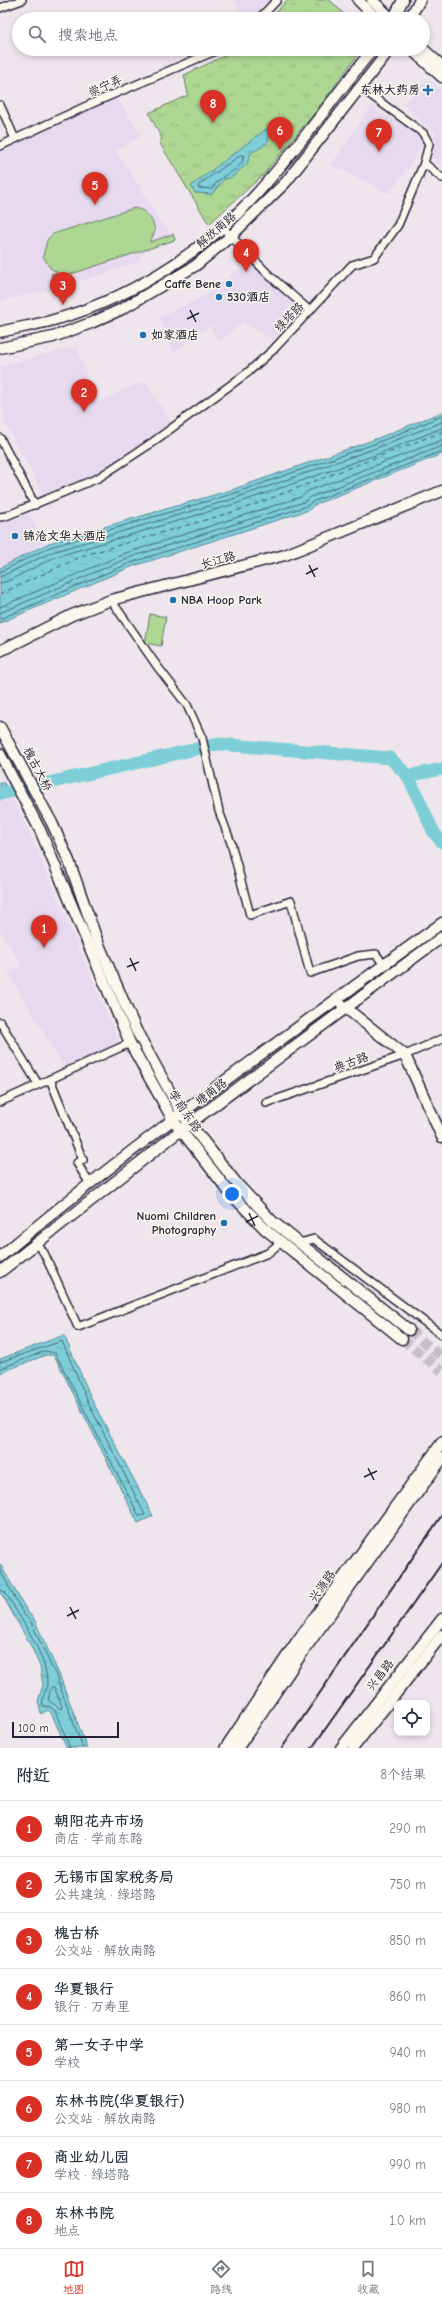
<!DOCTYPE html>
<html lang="zh">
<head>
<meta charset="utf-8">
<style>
	:root { --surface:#fff; --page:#f2f2f3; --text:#1f2937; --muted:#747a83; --line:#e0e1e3; --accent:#d93025 }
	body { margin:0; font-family:"Comic Neue","LXGW WenKai TC",sans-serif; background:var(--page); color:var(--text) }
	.controls { position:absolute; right:12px; bottom:12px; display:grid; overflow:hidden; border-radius:8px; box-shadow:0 2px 6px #0003 }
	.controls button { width:36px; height:36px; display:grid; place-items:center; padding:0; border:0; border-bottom:1px solid var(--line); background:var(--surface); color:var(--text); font:20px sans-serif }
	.scale { position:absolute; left:12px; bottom:10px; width:107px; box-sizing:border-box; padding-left:4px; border:2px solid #22223b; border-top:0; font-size:11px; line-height:14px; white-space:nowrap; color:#22223b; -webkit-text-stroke:3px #fbf7ec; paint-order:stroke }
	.you { position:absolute; left:232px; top:1194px; width:14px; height:14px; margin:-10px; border:3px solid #fff; border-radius:50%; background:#1a73e8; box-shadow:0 0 0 6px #1a73e833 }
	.badge { display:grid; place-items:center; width:26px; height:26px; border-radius:50%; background:var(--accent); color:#fff; font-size:13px; font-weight:700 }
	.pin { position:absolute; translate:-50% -33px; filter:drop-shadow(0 1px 2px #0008) }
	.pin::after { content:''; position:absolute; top:21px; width:14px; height:12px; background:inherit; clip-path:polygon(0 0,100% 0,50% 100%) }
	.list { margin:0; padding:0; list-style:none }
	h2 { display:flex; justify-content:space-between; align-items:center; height:52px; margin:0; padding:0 16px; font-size:17px }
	h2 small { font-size:13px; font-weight:400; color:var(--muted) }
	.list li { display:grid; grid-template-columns:26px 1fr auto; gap:12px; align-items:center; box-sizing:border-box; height:56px; padding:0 16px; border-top:1px solid var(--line) }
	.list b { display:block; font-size:15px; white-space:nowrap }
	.list p { margin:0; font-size:13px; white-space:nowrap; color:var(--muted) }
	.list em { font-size:13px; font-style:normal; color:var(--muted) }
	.icon { flex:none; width:22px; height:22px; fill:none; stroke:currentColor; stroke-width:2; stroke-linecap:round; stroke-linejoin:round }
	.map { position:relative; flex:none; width:442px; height:1748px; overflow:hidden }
	.search { position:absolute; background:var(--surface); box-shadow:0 2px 6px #0003; left:12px; right:12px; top:12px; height:44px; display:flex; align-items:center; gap:10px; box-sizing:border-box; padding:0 14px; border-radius:22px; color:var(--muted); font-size:15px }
	.sheet { height:500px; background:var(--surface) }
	nav { display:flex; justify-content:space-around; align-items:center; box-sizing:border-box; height:56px; border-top:1px solid var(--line); background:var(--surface); font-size:11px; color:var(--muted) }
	nav a { display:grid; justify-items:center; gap:2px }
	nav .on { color:var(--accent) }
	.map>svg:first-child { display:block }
</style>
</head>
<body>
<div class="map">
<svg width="442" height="1748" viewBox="0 0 442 1748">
	<defs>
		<pattern id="park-tufts" width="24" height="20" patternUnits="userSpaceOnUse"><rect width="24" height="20" fill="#aed794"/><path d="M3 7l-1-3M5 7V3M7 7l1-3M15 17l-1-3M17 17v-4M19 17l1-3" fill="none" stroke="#95b880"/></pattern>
		<pattern id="water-ripples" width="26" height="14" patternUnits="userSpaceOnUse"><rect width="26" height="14" fill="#7eced8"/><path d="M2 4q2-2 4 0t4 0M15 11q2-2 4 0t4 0" fill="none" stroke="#6db1ba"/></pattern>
	</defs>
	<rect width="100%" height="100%" fill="#efe6ed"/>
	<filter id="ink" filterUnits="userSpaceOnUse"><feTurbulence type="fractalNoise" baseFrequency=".025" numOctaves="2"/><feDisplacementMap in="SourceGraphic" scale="8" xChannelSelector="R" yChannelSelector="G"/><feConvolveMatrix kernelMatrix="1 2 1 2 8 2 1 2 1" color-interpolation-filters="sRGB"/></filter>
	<g filter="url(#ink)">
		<g fill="#e7daee">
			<polygon points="233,0 272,0 255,19 246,19"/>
			<polygon points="428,78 442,90 442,167 432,158 435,133 403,105"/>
			<polygon points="116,97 142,136 116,151 141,188 159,221 178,239 146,251 136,263 60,288 0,301 0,149"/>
			<polygon points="372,105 422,138 422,145 414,159 389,194 331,165"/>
			<polygon points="249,261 304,313 273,340 243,322 220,341 209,326 173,353 159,317 202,297"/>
			<polygon points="77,346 95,400 100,401 145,381 171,422 95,474 44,496 5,423 0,389 0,366"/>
			<polygon points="28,513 45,544 0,568 0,523"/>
			<polygon points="12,797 29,832 120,1044 65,1068 8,973 21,964 0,931 0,799"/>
		</g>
		<g fill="#aed794" stroke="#687c68">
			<path d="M134,208C147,210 153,219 155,231L150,242L173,234L175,240L53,280L51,274L57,272L50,268L43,256L47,240L53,234Z"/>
			<polygon points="150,614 166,617 161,646 145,643"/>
		</g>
		<g fill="url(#park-tufts)" stroke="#687c68">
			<polygon points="287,0 330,0 349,19 270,19"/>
			<polygon points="239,49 361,50 317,110 263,175 209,224 159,142 162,139 149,113 188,95 184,75"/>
		</g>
		<g fill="url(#water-ripples)" stroke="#598999">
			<path d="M269,127C271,146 264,145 251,153L247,164L232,177L223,180L212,194L195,193L191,186Z"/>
			<polygon points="442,412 442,454 314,505 309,510 131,567 0,623 0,568 49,543 231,490 373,440"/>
			<polygon points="0,783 4,783 12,797 0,799"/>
			<polygon points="64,1335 93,1402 153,1516 138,1523 56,1359 52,1355 46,1355 0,1373 0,1359"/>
			<polygon points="0,1564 27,1611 34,1619 59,1674 87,1748 67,1748 51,1713 48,1710 41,1714 38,1701 43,1685 40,1667 32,1648 0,1591"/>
		</g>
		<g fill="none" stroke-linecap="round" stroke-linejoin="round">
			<g stroke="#47677a" stroke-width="1">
				<path d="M241,155L244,156C241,174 221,171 212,189L198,188L199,185Z"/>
				<polyline points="0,572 50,547 232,494 374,444 442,416"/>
				<polyline points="0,577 52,552 233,499 376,448 442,422"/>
				<polyline points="0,583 8,581 55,557 235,504 378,454 442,428"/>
				<polyline points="0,607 126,553 301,497 308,491 442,440"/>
				<polyline points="0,613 128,558 304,502 311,497 442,446"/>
				<polyline points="0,619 130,563 307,506 312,502 442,451"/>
				<polyline points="0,1362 62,1341 89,1404 145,1515 139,1516 55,1353 45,1351 0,1369"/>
				<polyline points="0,1570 23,1613 31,1622 56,1676 83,1748"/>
				<path d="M0,1590L5,1592C19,1616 48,1656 47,1685C46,1692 41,1698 43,1706L50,1707L55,1711L70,1748"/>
				<polygon points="54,1687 62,1706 61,1709 48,1700 51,1688"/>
			</g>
			<g stroke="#7eced8" stroke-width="13">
				<polyline points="408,776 434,833 442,842"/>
				<polyline points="0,794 218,744 390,758 408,776 442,769"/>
			</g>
			<polyline stroke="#3e566a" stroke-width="1" stroke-dasharray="5 4" stroke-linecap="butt" points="0,594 85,555 243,509 442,432"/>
			<g stroke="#c6bfc9" stroke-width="10" stroke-dasharray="10 5" stroke-linecap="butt">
				<polyline points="409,1330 442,1357"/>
				<polyline points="402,1339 442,1371"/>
			</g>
			<defs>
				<g id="street">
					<polyline points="0,8 22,0"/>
					<polyline points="259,19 277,0"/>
					<polyline points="0,105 15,139"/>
					<polyline points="0,146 93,103 220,49"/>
					<polyline points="424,163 442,178"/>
					<polyline points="222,227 270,276 310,311"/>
					<polyline points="0,438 35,505"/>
					<polyline points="0,517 6,516 98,478 150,444 247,373 273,350 352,265 374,258 398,225 424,163 429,144 423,133 361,88"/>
					<polyline points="111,600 157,666 187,705 202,738 219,811 231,843 250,915 291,901 310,973 358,956 376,954 384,965"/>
					<polyline points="0,1022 38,1084"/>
					<polyline points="50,1079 83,1160 77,1163 90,1184"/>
					<polyline points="0,1102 130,1043"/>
					<polyline points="266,1103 405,1055 442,1039"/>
					<polyline points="36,1243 44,1253 78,1327 268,1253 280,1243"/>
					<polyline points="300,1243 314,1239 442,1335"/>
				</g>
				<g id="secondary">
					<polyline points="358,0 377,19"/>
					<polyline points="372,0 392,19"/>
					<polyline points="393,19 403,0"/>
					<polyline points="409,19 420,0"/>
					<polyline points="411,49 442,77"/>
					<polyline points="423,49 442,66"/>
					<path d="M0,332C17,328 34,325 50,321C125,301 198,256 251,200C295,153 332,99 373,49"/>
					<polyline points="0,348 53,337 91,323 122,309 195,266 231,236 286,182 390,49"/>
					<polyline points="0,651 72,615 111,600 285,555 442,491"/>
					<polyline points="0,727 52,823 69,861 97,940 136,1030 182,1114 238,1185 272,1221 409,1330"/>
					<polyline points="0,754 40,830 130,1043 173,1120 230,1193 265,1229 402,1339"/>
					<polyline points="342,1005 405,1055 442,1137"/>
					<path d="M0,1257C141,1138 293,1031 442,923"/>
					<polyline points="0,1272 181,1130 442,937"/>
					<polyline points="341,1748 442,1619"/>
					<polyline points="353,1748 442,1635"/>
				</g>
				<g id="primary">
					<polyline points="226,1748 297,1642 442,1443"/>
					<polyline points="237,1748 305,1648 442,1458"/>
				</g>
			</defs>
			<use href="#street" stroke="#22223b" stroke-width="10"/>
			<use href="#secondary" stroke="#22223b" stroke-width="13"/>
			<use href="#primary" stroke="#22223b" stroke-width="14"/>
			<use href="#street" stroke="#fbf7ec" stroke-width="7"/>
			<use href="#secondary" stroke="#fbf7ec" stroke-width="10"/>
			<use href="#primary" stroke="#fbf7ec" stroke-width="11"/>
			<g stroke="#22223b" stroke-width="2">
				<polyline points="282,1748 442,1515"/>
				<polyline points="312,1748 442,1563"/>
			</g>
		</g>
	</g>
	<path fill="none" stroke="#22223b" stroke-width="1.5" d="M190,310L196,322M187,319L199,313M309,565L315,577M306,574L318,568M130,958L136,971M127,967L139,962M249,1213L255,1226M246,1222L258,1216M368,1468L374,1480M364,1477L377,1471M70,1607L76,1619M67,1616L79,1610"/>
	<g fill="#1f6fb2" stroke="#fbf7ec" stroke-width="1.5">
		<path d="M426 84h4v4h4v4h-4v4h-4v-4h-4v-4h4z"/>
		<circle cx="229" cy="284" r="4"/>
		<circle cx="219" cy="297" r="4"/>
		<circle cx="143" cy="335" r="4"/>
		<circle cx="15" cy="536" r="4"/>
		<circle cx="173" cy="600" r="4"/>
		<circle cx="224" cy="1223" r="4"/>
	</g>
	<g text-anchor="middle" stroke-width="3" stroke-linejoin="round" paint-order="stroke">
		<g font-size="12" fill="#22223b" stroke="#fbf7ec">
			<text transform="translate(105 86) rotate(-24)" y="4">崇宁弄</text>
			<text transform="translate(216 230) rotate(-41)" y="4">解放南路</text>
			<text transform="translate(289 317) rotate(-46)" y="4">绿塔路</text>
			<text transform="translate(218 560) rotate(-15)" y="4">长江路</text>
			<text transform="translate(38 769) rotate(62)" y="4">槐古大桥</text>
			<text transform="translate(351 1062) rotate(-19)" y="4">典古路</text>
			<text transform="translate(211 1092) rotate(-37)" y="4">塘南路</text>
			<text transform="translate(185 1111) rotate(56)" y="4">学前东路</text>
			<text transform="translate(322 1586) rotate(-54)" y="4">兴源路</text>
			<text transform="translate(380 1675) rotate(-52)" y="4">兴昌路</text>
		</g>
		<g font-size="12" font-weight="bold" fill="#22223b" stroke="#fbf7ec" text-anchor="start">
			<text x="420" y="94" text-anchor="end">东林大药房</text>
			<text x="221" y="288" text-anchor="end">Caffe Bene</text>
			<text x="227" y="301">530酒店</text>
			<text x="151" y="339">如家酒店</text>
			<text x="23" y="540">锦沧文华大酒店</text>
			<text x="181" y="604">NBA Hoop Park</text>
			<text x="216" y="1220" text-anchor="end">Nuomi Children<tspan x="216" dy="14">Photography</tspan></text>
		</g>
	</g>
</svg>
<div class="controls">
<button><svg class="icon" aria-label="locate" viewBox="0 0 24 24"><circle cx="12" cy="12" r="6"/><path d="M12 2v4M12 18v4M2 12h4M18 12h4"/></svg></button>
</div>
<div class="scale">100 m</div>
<div class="you"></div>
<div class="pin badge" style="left:44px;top:948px">1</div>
<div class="pin badge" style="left:84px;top:412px">2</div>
<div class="pin badge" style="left:63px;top:305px">3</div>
<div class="pin badge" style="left:246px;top:272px">4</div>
<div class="pin badge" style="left:95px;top:205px">5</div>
<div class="pin badge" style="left:280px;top:150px">6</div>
<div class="pin badge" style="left:379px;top:152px">7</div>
<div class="pin badge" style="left:213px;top:123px">8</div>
<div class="search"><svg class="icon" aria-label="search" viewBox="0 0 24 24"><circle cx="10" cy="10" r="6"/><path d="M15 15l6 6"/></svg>搜索地点</div>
</div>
<section class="sheet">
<h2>附近<small>8个结果</small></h2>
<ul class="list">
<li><span class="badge">1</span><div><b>朝阳花卉市场</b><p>商店 · 学前东路</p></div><em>290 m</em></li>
<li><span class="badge">2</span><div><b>无锡市国家税务局</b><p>公共建筑 · 绿塔路</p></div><em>750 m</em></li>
<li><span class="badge">3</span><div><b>槐古桥</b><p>公交站 · 解放南路</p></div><em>850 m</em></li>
<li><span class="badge">4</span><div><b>华夏银行</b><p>银行 · 万寿里</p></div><em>860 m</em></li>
<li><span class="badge">5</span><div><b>第一女子中学</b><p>学校</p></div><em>940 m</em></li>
<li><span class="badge">6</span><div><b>东林书院(华夏银行)</b><p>公交站 · 解放南路</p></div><em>980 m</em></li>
<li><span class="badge">7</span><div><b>商业幼儿园</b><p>学校 · 绿塔路</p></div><em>990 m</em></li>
<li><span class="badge">8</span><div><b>东林书院</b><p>地点</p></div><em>1.0 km</em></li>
</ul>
</section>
<nav>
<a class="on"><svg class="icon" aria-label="map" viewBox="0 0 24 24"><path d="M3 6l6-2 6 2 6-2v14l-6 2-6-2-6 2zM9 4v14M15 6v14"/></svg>地图</a>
<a><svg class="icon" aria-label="directions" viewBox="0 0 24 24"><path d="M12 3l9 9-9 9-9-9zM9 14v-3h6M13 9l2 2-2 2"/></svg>路线</a>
<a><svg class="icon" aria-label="saved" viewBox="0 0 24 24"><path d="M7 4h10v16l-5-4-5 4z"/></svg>收藏</a>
</nav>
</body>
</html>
